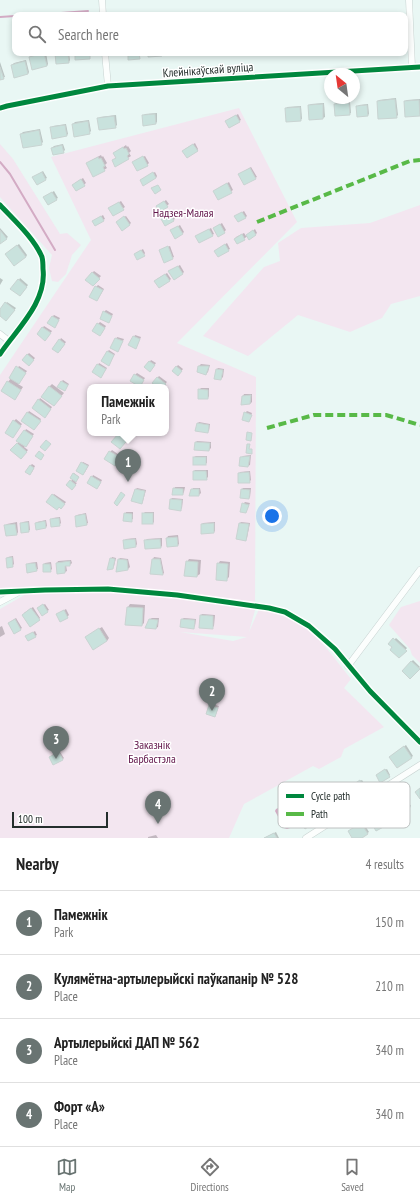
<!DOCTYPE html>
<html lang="en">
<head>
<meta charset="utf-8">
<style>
	:root { --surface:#fff; --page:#f6f6f6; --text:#222; --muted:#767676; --line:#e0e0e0; --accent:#697472 }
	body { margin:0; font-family:"PT Sans Narrow",sans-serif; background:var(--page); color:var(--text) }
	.compass { position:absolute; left:324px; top:68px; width:36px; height:36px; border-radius:50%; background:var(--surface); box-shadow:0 2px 6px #0003; rotate:331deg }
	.scale { position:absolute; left:12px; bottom:10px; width:96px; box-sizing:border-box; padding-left:4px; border:2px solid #242e2c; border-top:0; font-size:11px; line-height:14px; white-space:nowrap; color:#242e2c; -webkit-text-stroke:3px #fff; paint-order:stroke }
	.you { position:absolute; left:272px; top:516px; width:14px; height:14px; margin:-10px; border:3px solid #fff; border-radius:50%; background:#1a73e8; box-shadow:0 0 0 6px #1a73e833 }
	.badge { display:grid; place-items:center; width:26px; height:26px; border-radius:50%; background:var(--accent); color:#fff; font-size:13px; font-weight:700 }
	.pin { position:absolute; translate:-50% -33px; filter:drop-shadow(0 1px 2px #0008) }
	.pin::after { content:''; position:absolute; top:21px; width:14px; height:12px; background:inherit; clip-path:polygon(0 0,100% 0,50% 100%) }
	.popup { position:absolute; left:87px; top:384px; width:82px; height:52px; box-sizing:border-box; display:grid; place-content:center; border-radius:8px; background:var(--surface); filter:drop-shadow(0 1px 3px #0005); font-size:13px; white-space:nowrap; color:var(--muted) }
	.popup b { font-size:15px; color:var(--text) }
	.popup::after { content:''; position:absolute; left:50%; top:100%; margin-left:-8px; border:8px solid transparent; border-top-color:var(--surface) }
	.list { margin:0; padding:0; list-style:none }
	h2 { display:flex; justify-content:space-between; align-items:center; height:52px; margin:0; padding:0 16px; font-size:17px }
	h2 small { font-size:13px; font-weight:400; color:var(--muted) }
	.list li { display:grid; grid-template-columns:26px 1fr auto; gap:12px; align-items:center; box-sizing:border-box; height:64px; padding:0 16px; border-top:1px solid var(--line) }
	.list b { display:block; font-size:15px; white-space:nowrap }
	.list p { margin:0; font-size:13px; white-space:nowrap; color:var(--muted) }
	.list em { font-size:13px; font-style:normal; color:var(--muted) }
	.icon { flex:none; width:22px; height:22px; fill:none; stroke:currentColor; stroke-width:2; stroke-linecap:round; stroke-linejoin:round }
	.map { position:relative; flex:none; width:420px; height:838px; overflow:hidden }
	.search { position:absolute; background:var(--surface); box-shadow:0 2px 6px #0003; left:12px; right:12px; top:12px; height:44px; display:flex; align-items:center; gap:10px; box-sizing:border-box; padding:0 14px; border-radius:8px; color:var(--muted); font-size:15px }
	.sheet { height:308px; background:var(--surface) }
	nav { display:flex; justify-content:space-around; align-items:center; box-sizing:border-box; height:56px; border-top:1px solid var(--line); background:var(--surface); font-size:11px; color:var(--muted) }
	nav a { display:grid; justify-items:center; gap:2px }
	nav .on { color:var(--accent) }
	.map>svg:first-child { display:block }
</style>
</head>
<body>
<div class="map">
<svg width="420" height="838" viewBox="0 0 420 838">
	<rect width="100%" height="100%" fill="#e9f7f4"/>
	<g fill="#f3e6f0" fill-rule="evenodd">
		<path d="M239,108L297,222L177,343L256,377L255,610L249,632L259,609C274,613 290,617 303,626C322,639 336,661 351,679L344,688L384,727L344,749L341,757L319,769L313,766L244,804L229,838H0V609L40,586L0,588V375L91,240L51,157ZM90,387H166V433H90ZM180,632L247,637L233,641Z"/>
		<polygon points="0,144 13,159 60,234 67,233 81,245 72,255 66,274 58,282 52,281 49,268 52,255 0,197"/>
		<polygon points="420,205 420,296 391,304 382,318 350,332 298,315 248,356 203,336 264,267 280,261 278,243 301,228 370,223"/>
		<polygon points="420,601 420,663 412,655 410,649 389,625 401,607"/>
	</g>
	<polygon fill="#d3abc4" points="282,806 286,807 294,822 292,824 293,827 287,829 284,828 275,811 276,809"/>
	<g fill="#0003">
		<polygon points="42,53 46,53 48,64 47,66 30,57 32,55"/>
		<polygon points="56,53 69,53 70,60 69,62"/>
		<polygon points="26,60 29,72 28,74 12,65 14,63"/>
		<polygon points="0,62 5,77 0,79"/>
		<polygon points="396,98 398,115 396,117 378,101 379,100"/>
		<polygon points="420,99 420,115 405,101 407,100"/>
		<polygon points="350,102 351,113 349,114 335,104 336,103"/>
		<polygon points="324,103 325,117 323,118 309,105 311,104"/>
		<polygon points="368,104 369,114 368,115 357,107 359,105"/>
		<polygon points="301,106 302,119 300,120 286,109 287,107"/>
		<polygon points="157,113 157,122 156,123 143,116 145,114"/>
		<polygon points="238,114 241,120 229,127 228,120"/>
		<polygon points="116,115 117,125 115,127 99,119 100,117"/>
		<polygon points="89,120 91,131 89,133 73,124 75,122"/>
		<polygon points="66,124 68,134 67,135 51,128 53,126"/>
		<polygon points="40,129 43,142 41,144 21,134 23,132"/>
		<polygon points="195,143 198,149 197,151 185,149"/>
		<polygon points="63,144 65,150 63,152 52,148 54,146"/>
		<polygon points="126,145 127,147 128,146 131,151 129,153 131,156 128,158 113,161 117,157 115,153"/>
		<polygon points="101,155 102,157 103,156 107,163 105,165 107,168 104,170 87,164 90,161"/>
		<polygon points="145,156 149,163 147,165 135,161"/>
		<polygon points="251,167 257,177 255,178 241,173"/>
		<polygon points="43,171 47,178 37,184 34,177"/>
		<polygon points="155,172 157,176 156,178 142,179"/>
		<polygon points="83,178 86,183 77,190 75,183"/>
		<polygon points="229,182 233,190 219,199 214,191"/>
		<polygon points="54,191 58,198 56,199 46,196"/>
		<polygon points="166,200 169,204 161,210 159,205"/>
		<polygon points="121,201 125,207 113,215 111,207"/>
		<polygon points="244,211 247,216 245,218 236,216"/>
		<polygon points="172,213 175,219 165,225 162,219"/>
		<polygon points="103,215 105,219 103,220 93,221"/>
		<polygon points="126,216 131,223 129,225 119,220"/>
		<polygon points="222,223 226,230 224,232 214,228"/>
		<polygon points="180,225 184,232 182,234 173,229"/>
		<polygon points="0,228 8,237 0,243"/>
		<polygon points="211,228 214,234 212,235 196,236"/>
		<polygon points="255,229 257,233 256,234 249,238 248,236 237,243 235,239 236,237 244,233 246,236"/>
		<polygon points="227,243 230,249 228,250 215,251"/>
		<polygon points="19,244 27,255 26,257 8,252"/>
		<polygon points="170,246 174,257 165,262 162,249"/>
		<polygon points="143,249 145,253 144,255 136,253"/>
		<polygon points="180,265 184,272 182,274 171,270"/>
		<polygon points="94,271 101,276 93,285 87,279"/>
		<polygon points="167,273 171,279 169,281 157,279"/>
		<polygon points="0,278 3,280 0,285"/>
		<polygon points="20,278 28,285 21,294 19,280"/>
		<polygon points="98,285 104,289 98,299 96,287"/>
		<polygon points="7,302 16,308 8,318 0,315 0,311"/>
		<polygon points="106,310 113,314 110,320 104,312"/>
		<polygon points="54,315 60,318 56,325 52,317"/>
		<polygon points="100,322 106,326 102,333 98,324"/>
		<polygon points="44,326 52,331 47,338 38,334"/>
		<polygon points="135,335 141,337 137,346 130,345"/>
		<polygon points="117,337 124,339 119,349 112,348"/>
		<polygon points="61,338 66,342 60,351 60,340"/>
		<polygon points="109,350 115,354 109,364 107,352"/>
		<polygon points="29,353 35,358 29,365 23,360"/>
		<polygon points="151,360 156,363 152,369 146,367"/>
		<polygon points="99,363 107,368 102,375 98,365"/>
		<polygon points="201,364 210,365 208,372 206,374 199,366"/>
		<polygon points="178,365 183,369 178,375 173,371"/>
		<polygon points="19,366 27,371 18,384 23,387 17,396 8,382 11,378"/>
		<polygon points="218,368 224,369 223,377 221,379 217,369"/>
		<polygon points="137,373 145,378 141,384 135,375"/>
		<polygon points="159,376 167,382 162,387 158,387 153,383"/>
		<polygon points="63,380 69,384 66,388 62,381"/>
		<polygon points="52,384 64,393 54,405 49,387"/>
		<polygon points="201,388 209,388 209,396 208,398 199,390"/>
		<polygon points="244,394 252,394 252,402 250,404 243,396"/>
		<polygon points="40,398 52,407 47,415 39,400"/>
		<polygon points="29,411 41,419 36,427 22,421"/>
		<polygon points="247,411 252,413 249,421 245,413"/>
		<polygon points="16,419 22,424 14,436 14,421"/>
		<polygon points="199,422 210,424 209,431 207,432 197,424"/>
		<polygon points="26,429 34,434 24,447 28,450 21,458 12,450 19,442"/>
		<polygon points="120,433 129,433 131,435 122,446"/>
		<polygon points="197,441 211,442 211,448 209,450 196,442"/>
		<polygon points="112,450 121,456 117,463 105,458"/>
		<polygon points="251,455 250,465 248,466 241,458 243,456"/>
		<polygon points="196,456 207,456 207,463 205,464 194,457"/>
		<polygon points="83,462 89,465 85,472 82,463"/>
		<polygon points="32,464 35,466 32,472 30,466"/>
		<polygon points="195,470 208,470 208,477 206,479 194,471"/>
		<polygon points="250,471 251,480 249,482 239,474 240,472"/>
		<polygon points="74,473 79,477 75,482 77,483 72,488 71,481 73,479 71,478"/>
		<polygon points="93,475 102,480 99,486 92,477"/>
		<polygon points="175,487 185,487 184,492 183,494 174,489"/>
		<polygon points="137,488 146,490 143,501 142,503 136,489"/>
		<polygon points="193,488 200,488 201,493 199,495 190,495 192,490"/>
		<polygon points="243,488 251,488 250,497 249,498 242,489"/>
		<polygon points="54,494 66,502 63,506 53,495"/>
		<polygon points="172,498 183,499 182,508 180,510 171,499"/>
		<polygon points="245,502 250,503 246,512 243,504"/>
		<polygon points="126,512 133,512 133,519 131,520 125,514"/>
		<polygon points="145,512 154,512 154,522 153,523 143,514"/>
		<polygon points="86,513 88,523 86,524 76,516 77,515"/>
		<polygon points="60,517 61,523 59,525 51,520 53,518"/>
		<polygon points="46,520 47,526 46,527 36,523 37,522"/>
		<polygon points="29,521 30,530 28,531 21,524 23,522"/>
		<polygon points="17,522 18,532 17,534 6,525 7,524"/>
		<polygon points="215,522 215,531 214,532 202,524 203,523"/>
		<polygon points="241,522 250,523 247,538 246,540 240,523"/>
		<polygon points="178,535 179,544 178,545 167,538 168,536"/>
		<polygon points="136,538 137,544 136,546 124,541 126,539"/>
		<polygon points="162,538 162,546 161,547 145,541 147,539"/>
		<polygon points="13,556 14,564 12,566 7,558 8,557"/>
		<polygon points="112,557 116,558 114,566 112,568 111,559"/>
		<polygon points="154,557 161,558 164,573 163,574 153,559"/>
		<polygon points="120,558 128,559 130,567 128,569 118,571 119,559"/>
		<polygon points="189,559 201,560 200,574 197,576 187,562"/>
		<polygon points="71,560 72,563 70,565 66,565 67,571 65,572 57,563 58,561"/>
		<polygon points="220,561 230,562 229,577 226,580 218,564"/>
		<polygon points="37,562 38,569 36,570 27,565 29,563"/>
		<polygon points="51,562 52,569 50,571 44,564 45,563"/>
		<polygon points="45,604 49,610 47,611 40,607"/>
		<polygon points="130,604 145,605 144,623 142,625 128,607"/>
		<polygon points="33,607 40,618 39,619 24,613"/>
		<polygon points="66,609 69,615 67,617 59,613"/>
		<polygon points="202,614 215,615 214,626 212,628 200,616"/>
		<polygon points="16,618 22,628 15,633 10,622"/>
		<polygon points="152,618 159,618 158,627 156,628 150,619"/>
		<polygon points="184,618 196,619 195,626 193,628 182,619"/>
		<polygon points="2,626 5,634 0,637 0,627"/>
		<polygon points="102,627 109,638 107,641 89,635"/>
		<polygon points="35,631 37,635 35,636 28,635"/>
		<polygon points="396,638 407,648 399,657 394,647 390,644"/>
		<polygon points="413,660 420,667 410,678 403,671"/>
		<polygon points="212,704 219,706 216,714 210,706"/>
		<polygon points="406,745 413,756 398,767 392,755"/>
		<polygon points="60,752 64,758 62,760 52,755"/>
		<polygon points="387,769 390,775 389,776 378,774"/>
		<polygon points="362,780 367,788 365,789 351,786"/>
		<polygon points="341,794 346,802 344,803 330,800"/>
		<polygon points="405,797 411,806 409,808 395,803"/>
		<polygon points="312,808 318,819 317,820 300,815"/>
		<polygon points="384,811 390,821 388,823 372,818"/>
		<polygon points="363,822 369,832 360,838 354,838 351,830"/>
		<polygon points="276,832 279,838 264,838"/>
		<polygon points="156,835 158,838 148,838 148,837"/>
	</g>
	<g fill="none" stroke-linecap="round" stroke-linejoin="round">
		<g stroke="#d3abc4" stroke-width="2">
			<polyline points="34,15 88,11"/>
			<polyline points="0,17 15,16"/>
			<polyline points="0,162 10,174 55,250"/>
		</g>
	</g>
	<g fill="#c9e2dd" stroke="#c9d4d2">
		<polygon points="44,53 47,66 32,70 29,57"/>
		<polygon points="55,53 68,53 69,63 56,64"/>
		<polygon points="75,53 90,53 90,59 75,60"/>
		<polygon points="128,53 139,53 140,59 128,60"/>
		<polygon points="148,53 162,53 162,56 148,57"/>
		<polygon points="25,61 28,74 14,78 11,65"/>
		<polygon points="0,67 4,79 0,80"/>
		<polygon points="395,99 397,118 378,119 377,101"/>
		<polygon points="419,100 420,116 405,117 404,101"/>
		<polygon points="349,103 350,115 335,116 334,104"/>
		<polygon points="323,104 323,119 309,120 308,105"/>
		<polygon points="367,105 368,116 357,117 356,106"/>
		<polygon points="300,107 301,121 286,122 285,108"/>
		<polygon points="155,114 156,124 143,126 142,115"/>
		<polygon points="236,115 240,122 229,128 225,121"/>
		<polygon points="114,116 116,128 99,130 97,118"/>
		<polygon points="88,121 90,134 74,137 72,124"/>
		<polygon points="65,125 67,136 52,139 50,127"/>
		<polygon points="39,130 42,145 23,148 20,134"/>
		<polygon points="193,144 198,151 187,158 182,151"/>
		<polygon points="62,145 64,153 53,155 51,148"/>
		<polygon points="123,147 124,149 126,148 129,154 127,156 129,159 115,167 112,160 116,158 113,153"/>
		<polygon points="143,156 148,166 137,171 132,162"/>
		<polygon points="98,157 99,159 101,158 105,166 103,167 105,171 93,177 86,163"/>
		<polygon points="250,168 256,179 244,185 238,174"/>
		<polygon points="42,172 46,180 37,185 32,177"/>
		<polygon points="153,172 156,178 143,186 140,180"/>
		<polygon points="81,179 85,186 76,191 72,185"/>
		<polygon points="227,183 232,193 218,200 213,191"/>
		<polygon points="158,185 161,190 155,194 151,188"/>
		<polygon points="52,192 57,200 48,205 43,197"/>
		<polygon points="164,201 168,207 160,212 156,206"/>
		<polygon points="119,202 124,210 113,216 108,208"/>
		<polygon points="242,212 246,218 238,222 234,216"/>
		<polygon points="170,214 174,221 165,226 161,219"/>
		<polygon points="101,216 104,221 95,226 92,221"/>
		<polygon points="124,216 130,225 122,231 116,222"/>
		<polygon points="220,224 225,233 218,237 213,228"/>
		<polygon points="178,226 183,234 175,239 170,230"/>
		<polygon points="209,229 213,236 199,243 195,236"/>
		<polygon points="0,230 7,239 0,244"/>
		<polygon points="253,230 256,235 249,240 246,235"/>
		<polygon points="242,234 245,240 237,244 234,239"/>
		<polygon points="225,244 229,251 218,257 214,251"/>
		<polygon points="17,245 26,257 14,266 5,254"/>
		<polygon points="168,246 173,259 164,263 159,250"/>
		<polygon points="141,250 145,256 137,260 134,254"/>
		<polygon points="178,266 183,274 174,280 168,271"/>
		<polygon points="92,272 100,279 93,286 85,280"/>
		<polygon points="165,274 170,281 159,288 154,281"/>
		<polygon points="18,279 27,287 20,296 10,289"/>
		<polygon points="95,286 103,290 97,301 89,297"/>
		<polygon points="5,302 15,310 6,321 0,316 0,309"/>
		<polygon points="103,311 112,316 109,323 100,319"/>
		<polygon points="52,316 59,320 55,328 47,323"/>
		<polygon points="97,323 105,328 100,336 92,331"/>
		<polygon points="42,327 51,333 45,341 37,334"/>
		<polygon points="133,336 140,339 136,349 128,345"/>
		<polygon points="115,338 123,341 118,352 110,348"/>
		<polygon points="59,339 65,344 58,353 52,349"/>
		<polygon points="107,351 114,355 109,366 101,361"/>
		<polygon points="27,354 34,360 29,366 22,360"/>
		<polygon points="149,361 155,365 150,372 144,367"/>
		<polygon points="97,364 106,369 101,378 92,372"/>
		<polygon points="16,366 26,373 19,384 9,378"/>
		<polygon points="176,366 182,371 178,376 172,371"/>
		<polygon points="198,366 209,366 206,375 197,372"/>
		<polygon points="216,369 223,370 221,380 214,379"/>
		<polygon points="134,374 144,380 140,387 130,381"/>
		<polygon points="157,377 166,384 163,387 157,387 152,383"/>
		<polygon points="7,381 21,390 15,400 1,391"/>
		<polygon points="61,381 68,385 65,391 57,387"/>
		<polygon points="49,386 62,396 54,406 41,397"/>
		<polygon points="198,389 208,390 208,399 198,399"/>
		<polygon points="251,395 250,404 241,405 242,396"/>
		<polygon points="38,399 51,409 45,418 32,408"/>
		<polygon points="27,412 41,421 34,430 21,421"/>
		<polygon points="244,412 252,415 249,422 242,420"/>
		<polygon points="13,420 21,426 13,438 5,433"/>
		<polygon points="197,423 209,425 208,433 195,431"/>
		<polygon points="24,430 33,436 26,447 16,441"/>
		<polygon points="247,432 252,433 251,441 246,440"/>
		<polygon points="119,433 125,433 130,437 120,449 111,442"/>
		<polygon points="46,440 51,444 45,451 40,447"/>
		<polygon points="195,442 210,443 209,451 194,450"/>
		<polygon points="17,443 27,452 21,459 10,450"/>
		<polygon points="247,444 250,444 249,449 252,449 252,454 246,453"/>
		<polygon points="39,451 44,455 41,460 35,456"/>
		<polygon points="109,451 121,458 115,466 104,459"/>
		<polygon points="250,456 248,467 239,466 240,457"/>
		<rect x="193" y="457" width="13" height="8"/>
		<polygon points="81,462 88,466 83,475 76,471"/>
		<polygon points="30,465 34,468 30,475 25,472"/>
		<polygon points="193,471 206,471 207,480 193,480"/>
		<polygon points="249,472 250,483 238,483 238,473"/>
		<polygon points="73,473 79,477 76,482 70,478"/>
		<polygon points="91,476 101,482 97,489 87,483"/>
		<polygon points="70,480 76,485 72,490 66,485"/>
		<polygon points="173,488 183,489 183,495 172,495"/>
		<polygon points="135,489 145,491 142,504 131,501"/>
		<polygon points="191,489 199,489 199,496 189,496"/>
		<polygon points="241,489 250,490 249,499 240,498"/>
		<polygon points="121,492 125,495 117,506 114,503"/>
		<polygon points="52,494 65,504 61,509 59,507 57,510 46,502"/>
		<polygon points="170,499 182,500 181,511 169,509"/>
		<polygon points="242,503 249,505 246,513 240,512"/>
		<polygon points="124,513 132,514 132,522 123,521"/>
		<rect x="142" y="513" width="11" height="11"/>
		<polygon points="85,514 87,525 76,527 75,516"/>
		<polygon points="59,518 60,526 51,527 50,519"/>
		<polygon points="45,521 46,528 36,530 35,523"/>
		<polygon points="28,522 29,532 21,533 20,523"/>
		<polygon points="214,523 214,533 201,534 201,524"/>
		<polygon points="239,523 249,524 246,541 236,539"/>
		<polygon points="15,524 17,535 6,536 4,525"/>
		<polygon points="177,537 178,546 167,547 166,538"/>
		<polygon points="135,539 136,547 124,549 123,540"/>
		<polygon points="160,539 161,548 145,549 144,540"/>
		<polygon points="12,557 13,567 7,568 6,558"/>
		<polygon points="110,558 115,559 113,569 107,570"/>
		<polygon points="118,559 127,560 128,570 116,572"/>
		<polygon points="152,559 160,559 163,575 150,574"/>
		<polygon points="70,561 70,566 65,566 65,573 57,574 56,563"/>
		<polygon points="186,561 198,562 197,577 184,576"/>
		<polygon points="35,563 37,571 27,573 26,564"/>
		<polygon points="217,563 228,564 227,581 216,580"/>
		<polygon points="43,564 50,564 51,572 43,572"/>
		<polygon points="43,604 48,612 42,616 37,608"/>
		<polygon points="127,607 143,608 142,626 125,625"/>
		<polygon points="31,608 40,620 30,627 22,615"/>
		<polygon points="64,610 68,618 60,622 56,614"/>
		<polygon points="200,615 213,616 213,629 199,628"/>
		<polygon points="15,619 21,630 14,634 8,623"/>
		<polygon points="149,619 158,620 156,629 145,628"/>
		<polygon points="181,619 195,620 194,629 180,627"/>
		<polygon points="99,628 107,641 93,650 85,637"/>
		<polygon points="33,632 36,637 28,641 25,636"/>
		<polygon points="393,638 407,651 399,658 390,650 392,647 388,644"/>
		<polygon points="411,661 420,669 410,679 402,671"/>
		<polygon points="209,705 218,708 215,717 206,714"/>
		<polygon points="404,746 412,758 397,768 389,757"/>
		<polygon points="59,752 63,760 53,765 49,757"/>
		<polygon points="385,769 390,777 380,783 376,775"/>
		<polygon points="360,780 366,790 354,797 348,788"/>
		<polygon points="420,788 420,799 415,792"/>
		<polygon points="339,794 345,804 333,811 328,801"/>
		<polygon points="404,798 410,808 398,815 392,805"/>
		<polygon points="310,809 317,821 305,829 297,817"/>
		<polygon points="382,811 389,824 376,831 369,819"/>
		<polygon points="361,823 368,834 362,838 352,838 348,831"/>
		<polygon points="274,833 277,838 264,838"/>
	</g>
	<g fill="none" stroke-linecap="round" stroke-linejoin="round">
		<defs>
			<g id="minor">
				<polyline points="102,0 103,15"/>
				<polyline points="409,0 412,67"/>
				<polyline points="105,53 108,86"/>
				<polyline points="0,108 7,106 108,86 420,67"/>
				<path d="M0,205C14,220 34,238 42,257C43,261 43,265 43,269C47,302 17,329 0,354"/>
				<polyline points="0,334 9,341"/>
				<polyline points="0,592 45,590 108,589 177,595 269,608 285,612 309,626 335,649 370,691 420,742"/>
				<polyline points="0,602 17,593"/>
				<polyline points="348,666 420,570"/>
				<polyline points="306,838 420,765"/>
			</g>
		</defs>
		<use href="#minor" stroke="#c8d3d1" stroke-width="7"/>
		<use href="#minor" stroke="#fcfefd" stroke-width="6"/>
		<g stroke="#58b947" stroke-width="4" stroke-dasharray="8 4" stroke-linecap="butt">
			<polyline points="257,222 410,161 420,160"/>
			<polyline points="267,428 314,415 386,415 420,425"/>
		</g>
		<defs>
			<g id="cycleway">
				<polyline points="0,108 7,106 108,86 420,67"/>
				<path d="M0,205C14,220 34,238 42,257C43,261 43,265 43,269C47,302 17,329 0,354"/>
				<polyline points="0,592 45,590 108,589 177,595 269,608 285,612 309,626 335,649 370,691 420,742"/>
			</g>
		</defs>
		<use href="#cycleway" stroke="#fff" stroke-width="8"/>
		<use href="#cycleway" stroke="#00873e" stroke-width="5"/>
	</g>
	<g text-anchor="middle" stroke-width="3" stroke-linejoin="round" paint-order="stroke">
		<g font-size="12" fill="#242e2c" stroke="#fff">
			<text transform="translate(208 70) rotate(-4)" y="4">Клейнікаўскай вуліца</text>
		</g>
		<g font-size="12" fill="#61154a" stroke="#fff">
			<text x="183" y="217">Надзея-Малая</text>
			<text x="152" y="749">Заказнік<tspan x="152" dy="14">Барбастэла</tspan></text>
		</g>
	</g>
	<rect x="278" y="782" width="132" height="46" rx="6" fill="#fff" stroke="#bdc0c0" stroke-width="1"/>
	<rect x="286" y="794" width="18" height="4" fill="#00873e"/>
	<rect x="286" y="812" width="18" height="4" fill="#58b947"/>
	<g font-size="11" fill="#242e2c">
		<text x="311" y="800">Cycle path</text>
		<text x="311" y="818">Path</text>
	</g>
</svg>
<svg class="compass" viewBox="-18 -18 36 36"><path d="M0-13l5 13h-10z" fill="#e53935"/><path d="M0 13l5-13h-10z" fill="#767676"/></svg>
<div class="scale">100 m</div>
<div class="you"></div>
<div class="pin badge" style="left:128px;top:482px">1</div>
<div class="popup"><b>Памежнік</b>Park</div>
<div class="pin badge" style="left:212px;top:711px">2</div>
<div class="pin badge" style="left:56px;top:759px">3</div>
<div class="pin badge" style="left:158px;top:824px">4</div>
<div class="search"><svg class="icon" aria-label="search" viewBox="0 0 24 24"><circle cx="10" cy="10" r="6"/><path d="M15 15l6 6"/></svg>Search here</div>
</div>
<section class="sheet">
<h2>Nearby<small>4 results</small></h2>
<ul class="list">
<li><span class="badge">1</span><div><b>Памежнік</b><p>Park</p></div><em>150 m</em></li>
<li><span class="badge">2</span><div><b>Кулямётна-артылерыйскі паўкапанір № 528</b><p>Place</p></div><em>210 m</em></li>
<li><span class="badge">3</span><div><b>Артылерыйскі ДАП № 562</b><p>Place</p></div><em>340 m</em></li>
<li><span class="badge">4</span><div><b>Форт «А»</b><p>Place</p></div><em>340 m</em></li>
</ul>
</section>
<nav>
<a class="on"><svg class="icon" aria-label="map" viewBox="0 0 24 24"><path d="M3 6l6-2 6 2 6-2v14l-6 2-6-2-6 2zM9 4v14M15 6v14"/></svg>Map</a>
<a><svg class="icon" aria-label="directions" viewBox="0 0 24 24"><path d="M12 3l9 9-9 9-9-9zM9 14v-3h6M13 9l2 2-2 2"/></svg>Directions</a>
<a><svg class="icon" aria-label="saved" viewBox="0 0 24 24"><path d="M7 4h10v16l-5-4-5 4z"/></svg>Saved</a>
</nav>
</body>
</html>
